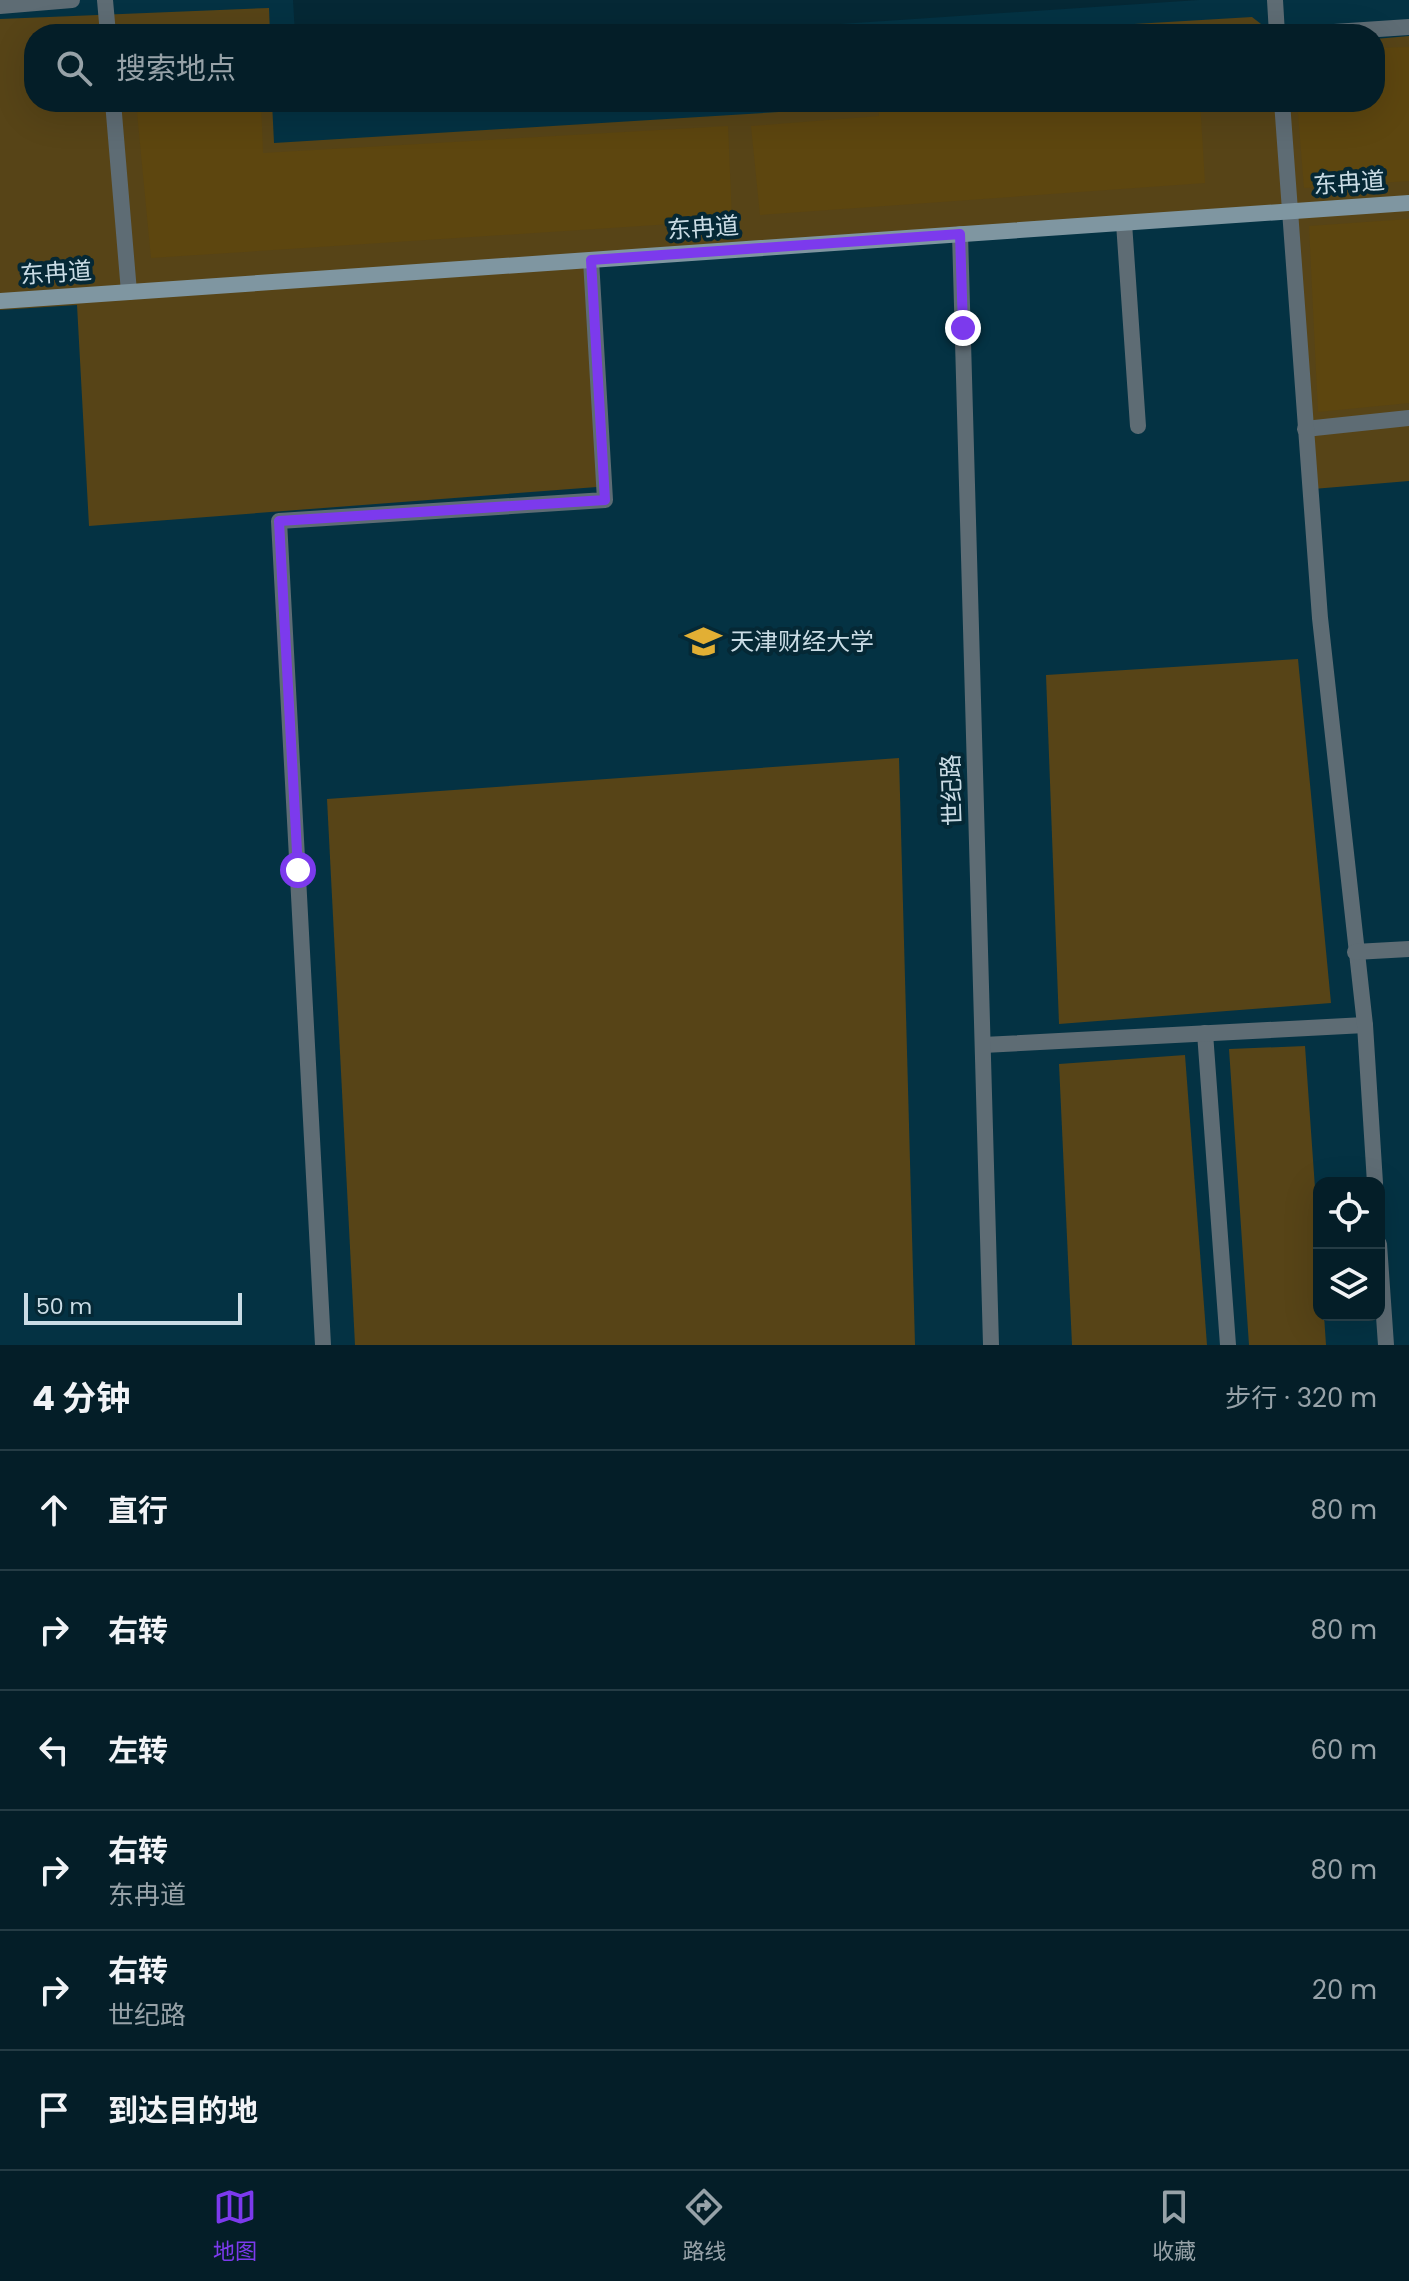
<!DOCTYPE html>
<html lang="zh">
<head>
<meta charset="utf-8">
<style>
	:root { --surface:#041e28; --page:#0d2730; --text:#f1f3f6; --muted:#97a2a8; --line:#253c45; --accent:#7c3aed }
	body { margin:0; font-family:Poppins,"Noto Sans SC",sans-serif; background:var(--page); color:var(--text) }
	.controls { position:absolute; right:24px; bottom:24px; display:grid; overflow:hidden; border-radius:16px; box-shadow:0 8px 32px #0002 }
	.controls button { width:72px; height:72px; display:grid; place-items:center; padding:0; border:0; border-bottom:2px solid var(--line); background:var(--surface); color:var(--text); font:40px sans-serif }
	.scale { position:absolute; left:24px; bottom:20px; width:218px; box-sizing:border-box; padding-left:8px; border:4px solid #cadce5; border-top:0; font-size:22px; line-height:28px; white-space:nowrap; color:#cadce5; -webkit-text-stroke:6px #052835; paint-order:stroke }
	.stop { position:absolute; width:24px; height:24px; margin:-18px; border:6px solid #7c3aed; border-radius:50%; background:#fff }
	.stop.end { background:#7c3aed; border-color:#fff; box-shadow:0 2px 8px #0008 }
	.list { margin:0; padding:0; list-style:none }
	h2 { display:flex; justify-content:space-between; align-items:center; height:104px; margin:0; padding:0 32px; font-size:34px }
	h2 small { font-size:26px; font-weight:400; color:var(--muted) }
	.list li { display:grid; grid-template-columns:52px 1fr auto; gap:24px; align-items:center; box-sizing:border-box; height:120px; padding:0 32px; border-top:2px solid var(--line) }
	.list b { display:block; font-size:30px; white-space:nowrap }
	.list p { margin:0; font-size:26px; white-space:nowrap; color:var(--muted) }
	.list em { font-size:26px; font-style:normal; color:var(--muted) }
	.icon { flex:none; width:44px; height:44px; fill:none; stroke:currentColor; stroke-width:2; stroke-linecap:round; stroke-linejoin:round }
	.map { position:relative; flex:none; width:1409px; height:1345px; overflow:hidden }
	.search { position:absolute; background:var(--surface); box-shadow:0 8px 32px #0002; left:24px; right:24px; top:24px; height:88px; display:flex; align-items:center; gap:20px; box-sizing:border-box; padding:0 28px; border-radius:32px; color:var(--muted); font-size:30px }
	.sheet { height:824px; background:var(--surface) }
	nav { display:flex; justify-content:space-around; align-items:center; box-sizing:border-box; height:112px; border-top:2px solid var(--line); background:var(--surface); font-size:22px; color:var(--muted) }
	nav a { display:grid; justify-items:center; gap:4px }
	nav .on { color:var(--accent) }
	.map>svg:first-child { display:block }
</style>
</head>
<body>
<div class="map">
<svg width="1409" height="1345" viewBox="0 0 1409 1345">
	<rect width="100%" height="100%" fill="#052835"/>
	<path fill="#043243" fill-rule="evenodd" d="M0,0H293L295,34H34V102H1375V34H691L1199,0H1409V1345H0ZM1319,1183H1379V1315H1319Z"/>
	<g fill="#574417">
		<polygon points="269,8 270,34 34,34 34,102 272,102 274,143 862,107 862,102 1375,102 1375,39 1409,36 1409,481 1313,489 1284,209 585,261 597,487 89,526 77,305 0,310 0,19"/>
		<polygon points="1252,17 1274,34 964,34"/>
		<polygon points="1298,659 1331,1003 1059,1024 1046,675"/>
		<polygon points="899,758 915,1345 355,1345 327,799"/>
		<polygon points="1305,1046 1319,1245 1319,1315 1324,1315 1326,1345 1249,1345 1229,1049"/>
		<polygon points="1185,1055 1207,1345 1072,1345 1059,1064"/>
	</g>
	<g fill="#5d460f">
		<polygon points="1409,47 1409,181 1304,188 1297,102 1375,102 1375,48"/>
		<polygon points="136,102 261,102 263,153 728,126 732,220 151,258"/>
		<polygon points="878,102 1200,102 1205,183 760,215 751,126 879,116"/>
		<polygon points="1409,219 1409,403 1318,412 1309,226"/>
	</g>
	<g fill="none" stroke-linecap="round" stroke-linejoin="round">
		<g stroke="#5e6c74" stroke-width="16">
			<polyline points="105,0 108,34"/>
			<polyline points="0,6 72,0"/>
			<polyline points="1304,34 1409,27"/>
			<polyline points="113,102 129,292"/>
			<polyline points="1124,223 1138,426"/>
			<polyline points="1305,429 1409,418"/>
			<polyline points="1205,1033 1228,1345"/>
			<polyline points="983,1045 1365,1025"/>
		</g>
		<g stroke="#5e6c74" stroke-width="16">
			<polyline points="1275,0 1277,34"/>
			<polyline points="1282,102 1320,618 1365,1025 1375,1183"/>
			<polyline points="960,234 991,1345"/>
			<polyline points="1355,952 1409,949"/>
			<polyline points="1379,1244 1386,1345"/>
			<polyline points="323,1345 279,521 605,500 591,260"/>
		</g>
		<polyline stroke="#7f96a1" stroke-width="16" points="0,301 1409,203"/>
	</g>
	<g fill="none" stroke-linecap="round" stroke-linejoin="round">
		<polyline stroke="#7c3aed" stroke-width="10" points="298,870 279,521 605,500 591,260 960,234 963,328"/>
	</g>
	<defs>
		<symbol id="university-bare" viewBox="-9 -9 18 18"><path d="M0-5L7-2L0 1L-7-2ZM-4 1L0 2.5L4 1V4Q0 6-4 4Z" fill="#e2af34" stroke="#052835" stroke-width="2.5" paint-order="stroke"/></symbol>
	</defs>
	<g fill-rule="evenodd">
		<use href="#university-bare" x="678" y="616" width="51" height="51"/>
	</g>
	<g text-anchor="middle" stroke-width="8" stroke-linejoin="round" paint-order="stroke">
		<g font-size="24" fill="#cadce5" stroke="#052835">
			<text transform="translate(1349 183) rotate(-4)" y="8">东冉道</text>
			<text transform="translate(703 228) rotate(-4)" y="8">东冉道</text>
			<text transform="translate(56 273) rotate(-4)" y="8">东冉道</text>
			<text transform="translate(952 790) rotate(-92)" y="8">世纪路</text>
		</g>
		<g font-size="24" fill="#cadce5" stroke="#052835" text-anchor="start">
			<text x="730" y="650">天津财经大学</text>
		</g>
	</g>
</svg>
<div class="controls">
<button><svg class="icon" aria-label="locate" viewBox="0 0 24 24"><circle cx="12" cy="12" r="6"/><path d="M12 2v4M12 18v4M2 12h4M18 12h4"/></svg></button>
<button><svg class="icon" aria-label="layers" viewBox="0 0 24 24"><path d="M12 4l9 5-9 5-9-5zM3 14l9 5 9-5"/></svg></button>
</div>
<div class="scale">50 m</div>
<div class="stop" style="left:298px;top:870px"></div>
<div class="stop end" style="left:963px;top:328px"></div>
<div class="search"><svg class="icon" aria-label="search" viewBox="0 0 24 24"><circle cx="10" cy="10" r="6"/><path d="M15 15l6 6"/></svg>搜索地点</div>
</div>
<section class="sheet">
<h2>4 分钟<small>步行 · 320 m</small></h2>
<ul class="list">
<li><svg class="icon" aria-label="ahead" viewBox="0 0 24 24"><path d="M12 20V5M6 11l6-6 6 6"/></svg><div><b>直行</b></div><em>80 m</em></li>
<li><svg class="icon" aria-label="right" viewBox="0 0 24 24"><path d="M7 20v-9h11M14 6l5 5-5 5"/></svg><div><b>右转</b></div><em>80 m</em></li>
<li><svg class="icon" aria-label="left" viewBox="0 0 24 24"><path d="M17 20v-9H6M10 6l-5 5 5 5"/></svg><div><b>左转</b></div><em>60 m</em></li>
<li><svg class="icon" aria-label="right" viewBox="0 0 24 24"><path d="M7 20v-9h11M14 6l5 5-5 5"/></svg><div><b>右转</b><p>东冉道</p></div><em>80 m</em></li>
<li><svg class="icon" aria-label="right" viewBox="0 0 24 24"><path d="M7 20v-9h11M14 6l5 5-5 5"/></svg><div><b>右转</b><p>世纪路</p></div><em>20 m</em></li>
<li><svg class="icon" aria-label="arrive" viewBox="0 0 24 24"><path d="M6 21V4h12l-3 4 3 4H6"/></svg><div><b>到达目的地</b></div></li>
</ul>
</section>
<nav>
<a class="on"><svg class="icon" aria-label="map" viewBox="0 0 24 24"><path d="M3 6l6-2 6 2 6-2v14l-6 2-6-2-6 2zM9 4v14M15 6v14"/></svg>地图</a>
<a><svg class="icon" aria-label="directions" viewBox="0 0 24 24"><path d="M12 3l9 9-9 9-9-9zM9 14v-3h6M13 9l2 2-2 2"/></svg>路线</a>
<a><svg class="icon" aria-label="saved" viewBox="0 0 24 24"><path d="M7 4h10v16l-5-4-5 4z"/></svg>收藏</a>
</nav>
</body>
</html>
